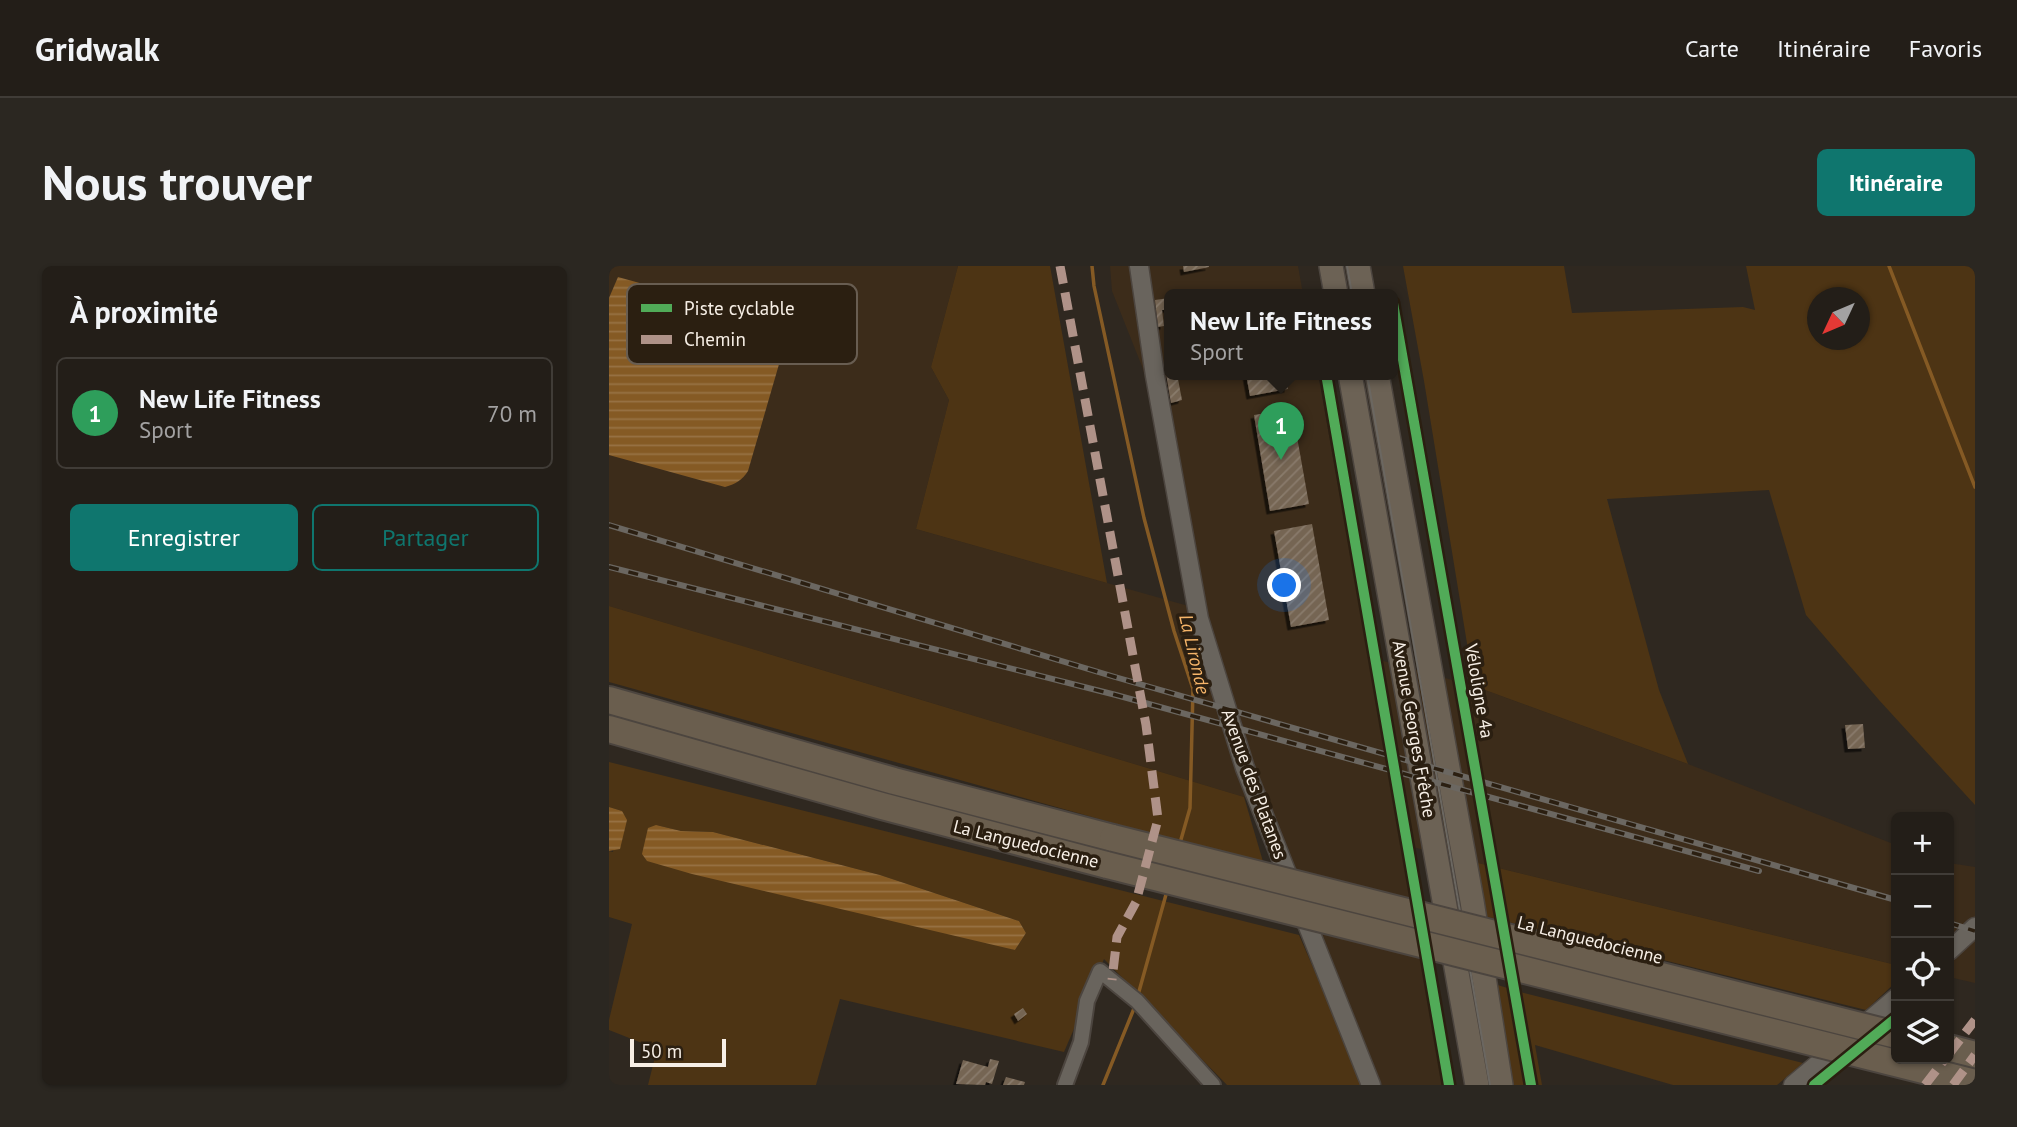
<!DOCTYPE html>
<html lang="fr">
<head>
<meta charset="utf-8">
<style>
	:root { --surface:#231e18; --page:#2b2721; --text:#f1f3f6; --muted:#a3a2a2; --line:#403c37; --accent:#0f766e }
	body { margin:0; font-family:"PT Sans",sans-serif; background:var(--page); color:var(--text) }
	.controls { position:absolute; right:21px; bottom:21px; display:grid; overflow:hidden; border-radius:10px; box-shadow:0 2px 5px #0004 }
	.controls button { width:63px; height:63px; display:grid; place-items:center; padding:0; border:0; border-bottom:2px solid var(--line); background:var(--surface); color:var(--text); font:35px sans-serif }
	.compass { position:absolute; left:1198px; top:21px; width:63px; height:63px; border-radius:50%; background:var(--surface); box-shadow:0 2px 5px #0004; rotate:226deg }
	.scale { position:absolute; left:21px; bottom:18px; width:96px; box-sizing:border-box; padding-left:7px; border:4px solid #f7efe6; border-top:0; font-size:19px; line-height:24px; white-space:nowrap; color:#f7efe6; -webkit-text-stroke:5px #2b1f11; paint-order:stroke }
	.you { position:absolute; left:676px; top:320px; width:24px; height:24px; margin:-18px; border:5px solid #fff; border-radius:50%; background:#1a73e8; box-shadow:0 0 0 10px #1a73e833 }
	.badge { display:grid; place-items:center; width:46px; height:46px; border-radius:50%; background:var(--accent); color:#fff; font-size:23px; font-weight:700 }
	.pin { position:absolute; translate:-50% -58px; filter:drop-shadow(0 2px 4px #0008) }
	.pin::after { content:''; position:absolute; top:37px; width:24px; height:21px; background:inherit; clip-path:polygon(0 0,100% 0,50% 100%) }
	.popup { position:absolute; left:555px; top:23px; width:234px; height:91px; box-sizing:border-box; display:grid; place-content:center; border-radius:10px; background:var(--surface); filter:drop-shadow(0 2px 5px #0005); font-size:23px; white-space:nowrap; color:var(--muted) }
	.popup b { font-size:26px; color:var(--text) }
	.popup::after { content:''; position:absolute; left:50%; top:100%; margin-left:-14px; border:14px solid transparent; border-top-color:var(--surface) }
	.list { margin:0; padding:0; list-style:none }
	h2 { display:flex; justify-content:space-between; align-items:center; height:91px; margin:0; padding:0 28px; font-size:30px }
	h2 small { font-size:23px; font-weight:400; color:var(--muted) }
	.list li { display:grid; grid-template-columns:46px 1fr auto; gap:21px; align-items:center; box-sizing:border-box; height:112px; margin:0 14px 14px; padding:0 14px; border:2px solid var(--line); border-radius:10px }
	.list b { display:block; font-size:26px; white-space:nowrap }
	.list p { margin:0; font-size:23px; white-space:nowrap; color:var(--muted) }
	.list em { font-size:23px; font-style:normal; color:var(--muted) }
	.actions { display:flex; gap:14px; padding:21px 28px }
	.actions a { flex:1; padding:16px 0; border:2px solid var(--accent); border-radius:10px; text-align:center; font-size:24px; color:var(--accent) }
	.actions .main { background:var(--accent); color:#fff }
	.icon { flex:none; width:38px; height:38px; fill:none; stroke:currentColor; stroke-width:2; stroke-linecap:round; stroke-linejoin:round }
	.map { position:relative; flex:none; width:1366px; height:819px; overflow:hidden; border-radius:10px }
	header { display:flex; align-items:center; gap:42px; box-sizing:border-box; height:98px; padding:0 35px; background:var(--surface); border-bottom:2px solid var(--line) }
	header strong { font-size:33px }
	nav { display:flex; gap:38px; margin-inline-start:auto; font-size:24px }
	.intro { display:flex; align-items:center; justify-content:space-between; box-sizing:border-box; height:168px; padding:0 42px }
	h1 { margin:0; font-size:49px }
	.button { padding:18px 32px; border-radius:10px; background:var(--accent); color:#fff; font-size:24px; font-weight:700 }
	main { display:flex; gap:42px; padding:0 42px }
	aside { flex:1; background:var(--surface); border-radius:10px; box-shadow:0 2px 5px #0004 }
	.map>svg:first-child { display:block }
</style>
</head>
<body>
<header>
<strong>Gridwalk</strong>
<nav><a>Carte</a><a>Itinéraire</a><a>Favoris</a></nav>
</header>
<div class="intro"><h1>Nous trouver</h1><a class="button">Itinéraire</a></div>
<main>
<aside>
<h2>À proximité<small></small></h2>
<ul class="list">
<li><span class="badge" style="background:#2e9e5b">1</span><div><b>New Life Fitness</b><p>Sport</p></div><em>70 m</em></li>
</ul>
<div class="actions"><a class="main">Enregistrer</a><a>Partager</a></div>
</aside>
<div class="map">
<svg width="1366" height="819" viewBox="0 0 1366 819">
	<defs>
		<pattern id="water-rules" width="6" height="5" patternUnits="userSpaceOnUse" patternTransform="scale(1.75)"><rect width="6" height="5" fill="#855a24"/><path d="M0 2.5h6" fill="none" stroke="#977244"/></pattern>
		<pattern id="building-hatch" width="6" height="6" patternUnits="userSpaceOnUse" patternTransform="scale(1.75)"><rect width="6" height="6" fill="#756553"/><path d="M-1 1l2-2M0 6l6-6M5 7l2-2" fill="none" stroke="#897b6c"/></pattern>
		<filter id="shadow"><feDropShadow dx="-3.5" dy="3.5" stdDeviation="0" flood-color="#0009"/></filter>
	</defs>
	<rect width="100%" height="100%" fill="#2f2820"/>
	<g fill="#3c2c1a">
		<polygon points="0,0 349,0 322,101 340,134 307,263 590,343 534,103 503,25 501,0 689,0 694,28 560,28 560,108 709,108 760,391 865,420 1079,498 1287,579 1287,699 795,579 839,819 773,819 658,538 0,340"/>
		<polygon points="1340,597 1366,601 1366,717 1340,711"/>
	</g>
	<g fill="#4d3414" fill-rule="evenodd">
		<polygon points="349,0 441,0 498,317 307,263 340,134 322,101"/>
		<path d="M794,0H955L963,47L1134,41L1146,44L1137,0H1366V539L1270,434L1197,349L1160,224L998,233L1050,424L1079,498L865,420L815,115ZM1209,32H1251V74H1209Z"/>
		<polygon points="0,340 635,531 655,599 0,416"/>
		<path d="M0,496L690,669L755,819H618L495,693L455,786L231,733L207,819H39L48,783L0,764V754L23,658L0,651V585L4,586L13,545L0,541ZM47,559L72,565L104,566L271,609L410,655L417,667L406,684Z"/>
		<polygon points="865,596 1287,699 1287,716 1257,744 871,649"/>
		<polygon points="882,717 915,727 1194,797 1168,819 1064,819 926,779 933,819 897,819"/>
	</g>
	<g fill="url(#water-rules)">
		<path d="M9,11L160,53L172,62L175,81L139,205C133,214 127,218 116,221L0,189V32Z"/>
		<polygon points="0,541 13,545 18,554 11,583 0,585"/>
		<polygon points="47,559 72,565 104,566 271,609 410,655 417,667 406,684 83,608 38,595 33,588 39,562"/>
	</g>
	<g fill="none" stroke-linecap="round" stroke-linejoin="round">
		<g stroke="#855a24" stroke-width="3.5">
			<polyline points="483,0 485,20 535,252 565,365 584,423 581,542 571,577"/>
			<polyline points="1280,0 1366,221"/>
			<polyline points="529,729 558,625"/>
			<polyline points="494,819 526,740"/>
		</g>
	</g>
	<g fill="url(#building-hatch)" filter="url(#shadow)">
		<polygon points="574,0 600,0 600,1 575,6"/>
		<polygon points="560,32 560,43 553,44 555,60 549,61 546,34"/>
		<polygon points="557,107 568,108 573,134 562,137"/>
		<polygon points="637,108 677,108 679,123 641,130"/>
		<polygon points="683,143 700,238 661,245 645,149"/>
		<polygon points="703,258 720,354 682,361 665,265"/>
		<polygon points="1254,458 1256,482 1239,483 1236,459"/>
		<polygon points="414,742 418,748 409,755 405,748"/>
		<polygon points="381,793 390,795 383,818 377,816 376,819 347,818 354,794 379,801"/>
		<polygon points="397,811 416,816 415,819 394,819"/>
	</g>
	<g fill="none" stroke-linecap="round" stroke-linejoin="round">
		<defs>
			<polyline id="minor" points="456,819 472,776 478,735 491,705 528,735 604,819"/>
			<g id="tertiary">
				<polyline points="530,0 546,110 590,353 636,502 762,819"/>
				<polyline points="1340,685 1366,661"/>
				<polyline points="1184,819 1287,732"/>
			</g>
			<g id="primary">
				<polyline points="722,0 727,28"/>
				<polyline points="749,0 754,28"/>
				<polyline points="741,108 868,819"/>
				<polyline points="768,108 863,635 892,819"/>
			</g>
			<g id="motorway">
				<polyline points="0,434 285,515 504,572"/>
				<polyline points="0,463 273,540 498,599"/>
				<polyline points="1340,782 1366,789"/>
			</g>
		</defs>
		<use href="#minor" stroke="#4c453f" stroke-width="18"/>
		<use href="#tertiary" stroke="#4c453f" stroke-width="21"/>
		<use href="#primary" stroke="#4c453f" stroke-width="26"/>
		<use href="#motorway" stroke="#4c453f" stroke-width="30"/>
		<use href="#minor" stroke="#69645d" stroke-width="14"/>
		<use href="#tertiary" stroke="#69645d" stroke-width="18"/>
		<use href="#primary" stroke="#6c6255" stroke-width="23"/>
		<use href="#motorway" stroke="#6a5e4e" stroke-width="26"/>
		<g stroke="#6b6761" stroke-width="2">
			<polyline points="738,0 743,28"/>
			<polyline points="758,108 881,819"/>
		</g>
		<defs>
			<g id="rail">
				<polyline points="0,259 506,411 1287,634"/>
				<polyline points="0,301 507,429 1150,605"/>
				<polyline points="1340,657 1366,665"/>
			</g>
		</defs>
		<use href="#rail" stroke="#6b6761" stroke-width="6"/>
		<use href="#rail" stroke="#2b1f11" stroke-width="3.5" stroke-dasharray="10" stroke-linecap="butt"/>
		<defs>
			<g id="motorway-bridge">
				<polyline points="504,572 1287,769"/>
				<polyline points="498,599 1366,817"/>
			</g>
		</defs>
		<use href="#motorway-bridge" stroke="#4c453f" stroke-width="30" stroke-linecap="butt"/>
		<use href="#motorway-bridge" stroke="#6a5e4e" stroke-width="26"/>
		<g stroke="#af9288" stroke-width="9" stroke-dasharray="18 9" stroke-linecap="butt">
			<polyline points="451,0 537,459 549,553 527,636 508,671 503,714"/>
			<polyline points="1340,788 1366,754"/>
			<polyline points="1316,819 1336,793"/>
			<polyline points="1344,819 1366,789"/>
		</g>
		<defs>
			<g id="cycleway">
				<polyline points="784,37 922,819"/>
				<polyline points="717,108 840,819"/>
				<polyline points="1205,819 1287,752"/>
			</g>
		</defs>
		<use href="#cycleway" stroke="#2b1f11" stroke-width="15"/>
		<use href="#cycleway" stroke="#51ab58" stroke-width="10"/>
	</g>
	<g text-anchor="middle" stroke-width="7" stroke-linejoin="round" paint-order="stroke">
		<g font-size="18" fill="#f7efe6" stroke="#2b1f11">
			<text transform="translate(870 425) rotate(80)" y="6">Véloligne 4a</text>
			<text transform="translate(805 463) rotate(80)" y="6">Avenue Georges Frêche</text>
			<text transform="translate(645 518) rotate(70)" y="6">Avenue des Platanes</text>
			<text transform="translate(417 578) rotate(14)" y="6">La Languedocienne</text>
			<text transform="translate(981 674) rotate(14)" y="6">La Languedocienne</text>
		</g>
		<g font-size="19" font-style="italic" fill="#f6b569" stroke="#2b1f11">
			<text transform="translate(586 388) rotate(77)" y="7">La Lironde</text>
		</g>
	</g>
	<rect x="18" y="18" width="230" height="80" rx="10" fill="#2b1f11" stroke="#685d51" stroke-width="2"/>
	<rect x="32" y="38" width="31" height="8" fill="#51ab58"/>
	<rect x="32" y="69" width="31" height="9" fill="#af9288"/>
	<g font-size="19" fill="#f7efe6">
		<text x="75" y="49">Piste cyclable</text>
		<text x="75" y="80">Chemin</text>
	</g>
</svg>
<div class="controls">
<button>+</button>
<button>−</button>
<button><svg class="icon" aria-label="locate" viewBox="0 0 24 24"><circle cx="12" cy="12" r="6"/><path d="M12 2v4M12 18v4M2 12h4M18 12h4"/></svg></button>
<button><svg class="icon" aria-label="layers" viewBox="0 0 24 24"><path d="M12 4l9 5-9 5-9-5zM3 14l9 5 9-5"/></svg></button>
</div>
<svg class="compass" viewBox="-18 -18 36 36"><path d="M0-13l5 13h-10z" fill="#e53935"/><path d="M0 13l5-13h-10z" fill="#a3a2a2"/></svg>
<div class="scale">50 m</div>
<div class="you"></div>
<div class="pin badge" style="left:672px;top:194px;background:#2e9e5b">1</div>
<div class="popup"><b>New Life Fitness</b>Sport</div>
</div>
</main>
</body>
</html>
